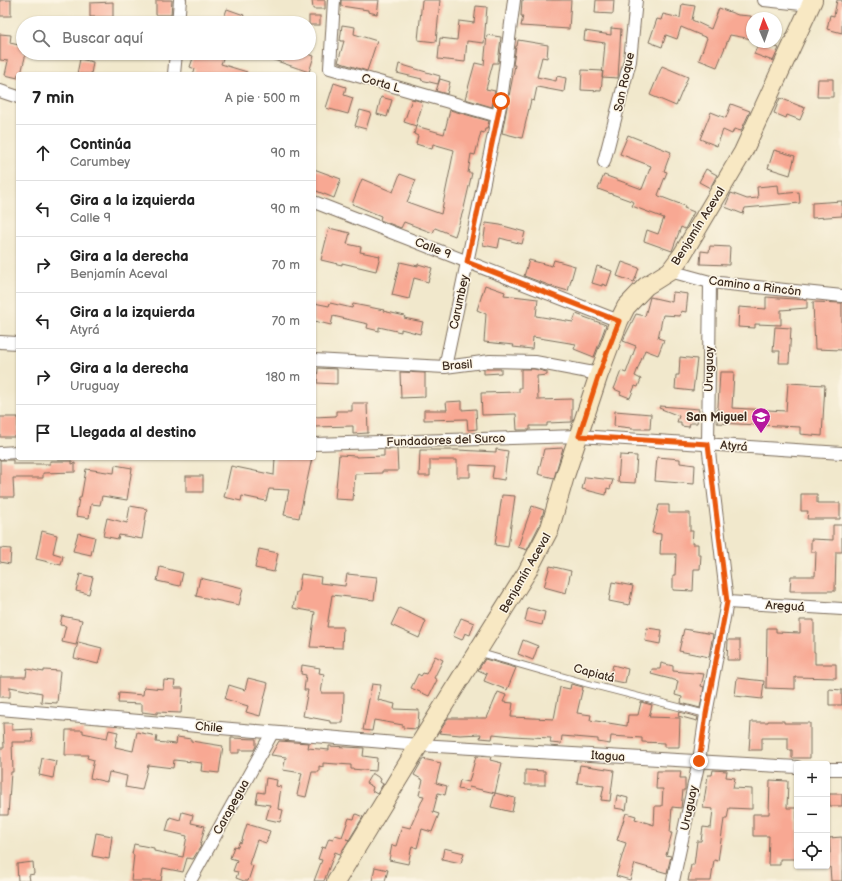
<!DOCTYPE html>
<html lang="es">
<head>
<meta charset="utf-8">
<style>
	:root { --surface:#fff; --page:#f2f2f2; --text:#222; --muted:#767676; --line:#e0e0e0 }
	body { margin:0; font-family:"Balsamiq Sans",sans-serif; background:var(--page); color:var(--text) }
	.controls { position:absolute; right:12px; bottom:12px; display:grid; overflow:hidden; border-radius:4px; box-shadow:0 1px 3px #0004 }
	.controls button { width:36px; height:36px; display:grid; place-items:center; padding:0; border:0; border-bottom:1px solid var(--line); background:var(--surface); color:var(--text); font:20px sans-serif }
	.compass { position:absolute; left:746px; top:12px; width:36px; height:36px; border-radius:50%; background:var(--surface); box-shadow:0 1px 3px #0004; rotate:358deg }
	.stop { position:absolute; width:12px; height:12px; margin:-9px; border:3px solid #ea580c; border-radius:50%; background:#fff }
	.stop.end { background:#ea580c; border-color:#fff; box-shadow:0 1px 4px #0008 }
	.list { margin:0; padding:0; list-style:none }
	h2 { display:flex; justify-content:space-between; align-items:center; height:52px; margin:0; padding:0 16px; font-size:17px }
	h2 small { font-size:13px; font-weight:400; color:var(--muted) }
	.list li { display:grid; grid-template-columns:26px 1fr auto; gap:12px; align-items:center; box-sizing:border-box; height:56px; padding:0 16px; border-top:1px solid var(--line) }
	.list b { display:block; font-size:15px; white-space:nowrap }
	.list p { margin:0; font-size:13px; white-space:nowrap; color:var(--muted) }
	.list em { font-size:13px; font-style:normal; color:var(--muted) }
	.icon { flex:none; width:22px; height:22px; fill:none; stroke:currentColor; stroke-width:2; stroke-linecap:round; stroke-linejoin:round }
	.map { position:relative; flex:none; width:842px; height:881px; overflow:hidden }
	.search { position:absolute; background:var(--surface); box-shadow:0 1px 3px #0004; left:16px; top:16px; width:300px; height:44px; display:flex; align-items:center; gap:10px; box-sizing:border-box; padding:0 14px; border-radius:22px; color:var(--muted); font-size:15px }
	.panel { position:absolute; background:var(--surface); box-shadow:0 1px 3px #0004; left:16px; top:72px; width:300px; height:388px; border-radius:4px }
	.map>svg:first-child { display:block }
</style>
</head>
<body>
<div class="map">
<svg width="842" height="881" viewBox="0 0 842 881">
	<rect width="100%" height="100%" fill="#fcf5e5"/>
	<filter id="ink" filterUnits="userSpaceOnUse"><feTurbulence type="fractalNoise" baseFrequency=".025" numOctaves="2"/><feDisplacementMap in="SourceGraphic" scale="8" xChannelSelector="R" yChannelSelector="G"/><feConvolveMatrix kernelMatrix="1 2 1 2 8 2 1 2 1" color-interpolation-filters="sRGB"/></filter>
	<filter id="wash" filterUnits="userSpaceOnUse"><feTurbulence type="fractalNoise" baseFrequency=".012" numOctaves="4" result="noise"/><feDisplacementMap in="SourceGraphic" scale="16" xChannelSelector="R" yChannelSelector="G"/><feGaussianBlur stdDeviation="0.9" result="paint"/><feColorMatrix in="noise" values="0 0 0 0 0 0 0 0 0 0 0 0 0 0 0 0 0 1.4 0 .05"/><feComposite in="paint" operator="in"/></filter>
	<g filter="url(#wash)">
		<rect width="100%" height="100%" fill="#f1e8cc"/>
		<g id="blocks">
			<g fill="#f8a893">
				<rect x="0" y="0" width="11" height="16"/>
				<polygon points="156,0 172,0 171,15 156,15"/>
				<polygon points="312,0 325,0 325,9 313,9"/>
				<polygon points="341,0 379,0 377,14 368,12 368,10 341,6"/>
				<polygon points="422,0 440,0 436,42 418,40"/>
				<polygon points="522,0 571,0 569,29 521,26 523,16 521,16"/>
				<polygon points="596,0 614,0 613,14 595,13"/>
				<polygon points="837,0 842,0 842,33 827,29 830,15 834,16"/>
				<polygon points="113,2 113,17 90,17 90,3"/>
				<polygon points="682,4 695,6 692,20 711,29 719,8 738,15 751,16 752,39 730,35 717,67 699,60 707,38 681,27 677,39 666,35 662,47 649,42 657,19 661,20 663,14 680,18"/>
				<polygon points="476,6 487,7 484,43 467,41 465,62 438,59 440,38 457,40 459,21 474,23"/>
				<polygon points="227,9 244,15 241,23 222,23"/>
				<rect x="309" y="16" width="11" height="9"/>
				<polygon points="342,25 355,27 354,34 377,41 367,71 338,62 344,41 340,41"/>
				<polygon points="611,28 621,29 618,78 602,77 605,43 584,40 585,31 611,35"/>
				<polygon points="0,34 11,35 10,43 23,46 23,53 26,53 21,74 18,74 18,78 5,75 8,61 0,60"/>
				<polygon points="487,35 501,37 498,63 493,63 486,89 495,91 492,107 465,99 475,63 484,65"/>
				<polygon points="518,40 548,45 547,58 542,57 537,77 556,81 557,76 566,78 564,92 537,87 534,101 531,100 522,138 502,133 515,65 513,65 516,46 517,46"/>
				<polygon points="759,42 763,42 779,48 773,61 754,54"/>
				<polygon points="196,53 225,53 221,64 247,72 246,74 193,74 195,69 190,67 194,55 195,56"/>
				<polygon points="259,53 305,53 314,56 309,72 259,55"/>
				<polygon points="80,59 93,62 91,74 77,74"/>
				<polygon points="399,64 440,76 438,84 421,80 422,79 397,73"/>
				<polygon points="662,66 688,77 676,106 650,95"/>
				<polygon points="582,70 603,71 601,91 581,90"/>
				<polygon points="440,79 450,82 447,94 436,91"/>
				<polygon points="818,79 833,79 833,97 817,97"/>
				<polygon points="334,83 346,87 344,95 353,98 348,114 326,108"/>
				<polygon points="381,97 392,100 387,117 377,114"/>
				<polygon points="780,98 805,108 800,120 787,115 786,118 774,113"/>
				<polygon points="412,99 423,102 416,126 404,122"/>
				<polygon points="731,104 750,111 741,131 734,129 732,134 723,130 717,146 700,139 711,112 726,118"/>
				<polygon points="360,110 371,113 366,129 355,126"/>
				<polygon points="450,110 489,121 487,129 485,129 484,133 481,132 475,155 471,154 468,173 472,173 464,208 455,236 435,228 433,233 404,222 401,228 380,220 381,216 352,204 362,179 393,192 400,174 416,180 407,202 441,214 454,150 433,144 432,149 416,144 418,136 414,134 416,126 444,134"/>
				<polygon points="628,135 671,152 664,171 667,172 658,195 659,196 685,206 684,208 694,212 685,229 681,227 672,251 644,241 647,230 658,234 664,218 632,206 634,202 598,189 604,175 642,189 651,166 620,154"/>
				<polygon points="774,150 795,156 790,175 768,168"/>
				<polygon points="314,169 341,179 334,198 314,190"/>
				<polygon points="706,169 717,175 710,188 699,182"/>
				<polygon points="778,185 779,194 799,192 800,203 745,208 743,214 725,207 731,193 747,199 758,198 757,187"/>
				<polygon points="842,201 842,216 812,218 812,203"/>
				<polygon points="486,223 500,225 525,232 522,244 500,238 498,248 483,245"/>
				<polygon points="329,228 350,233 347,244 361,247 360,252 380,256 376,271 342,263 342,265 321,260"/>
				<polygon points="710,246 730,247 729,265 700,264 701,251 709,252"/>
				<polygon points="529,260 552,266 554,260 575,266 568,291 551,286 524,276"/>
				<polygon points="400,262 418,266 418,264 432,268 428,282 414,278 409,299 392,295"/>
				<polygon points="622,262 639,268 634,282 617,276"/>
				<polygon points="597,266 612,271 607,286 602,284 602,286 592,283"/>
				<polygon points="485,285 505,292 504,295 538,299 536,316 573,322 576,314 606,325 594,357 574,349 576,344 533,337 532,349 513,347 514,345 484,342 486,314 477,310"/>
				<polygon points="673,292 688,294 686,312 681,311 680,316 663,315 658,338 664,340 658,355 645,350 635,376 641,379 638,387 635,386 630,398 620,394 621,392 614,389 621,371 626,373 636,346 623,341 625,336 636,314 645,316 650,297 672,302"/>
				<polygon points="766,297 807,300 807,308 781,310 781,325 755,324 755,328 738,327 739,307 766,309"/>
				<polygon points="813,302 842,303 842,350 815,349"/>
				<polygon points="314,303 329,306 330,303 352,308 353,304 384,310 383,311 405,316 404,318 423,322 420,334 401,329 401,332 379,327 379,331 367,328 368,324 333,316 331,325 314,321"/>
				<polygon points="775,327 791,328 789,363 779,363 780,351 773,351"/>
				<polygon points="680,357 697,359 693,391 675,389 676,375 679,375"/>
				<polygon points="318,368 337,369 337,384 317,383"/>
				<polygon points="484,369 501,369 501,373 484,374"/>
				<polygon points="521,369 534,369 547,372 547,375 537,376 538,400 572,399 572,422 547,423 547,426 530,426 530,430 517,430 516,414 482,415 481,393 519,392 519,388 521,388"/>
				<polygon points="400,372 425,373 425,397 401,398"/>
				<polygon points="720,372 734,372 732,408 786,411 788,383 825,385 822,436 800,434 800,427 717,423"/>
				<polygon points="462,401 462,410 476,409 477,429 468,430 467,419 424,420 424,410 447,410 446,402"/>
				<polygon points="352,403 367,403 368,433 353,434 353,426 314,427 314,417 336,416 336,411 352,411"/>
				<polygon points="660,406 699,409 697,423 690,423 689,427 681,426 681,422 677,422 679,416 659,408"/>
				<polygon points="615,411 651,414 650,429 631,429 631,428 614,426"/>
				<rect x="0" y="417" width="18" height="20"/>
				<polygon points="563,448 554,478 538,474 544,449"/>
				<polygon points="384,449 397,449 398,471 382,471 382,473 355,474 353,500 335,499 339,455 356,456 356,457 384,456"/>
				<polygon points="496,449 508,451 504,480 492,478 494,466 470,465 470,477 457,477 457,460 430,460 430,476 419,476 420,450 458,450 496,452"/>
				<polygon points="620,455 637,456 635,483 618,482"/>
				<polygon points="657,457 680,459 680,463 695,465 694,484 655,481"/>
				<polygon points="275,458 312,458 299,518 284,515 289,490 269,489 266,501 242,496 241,501 224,497 231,466 274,475"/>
				<polygon points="0,460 13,460 13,464 50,464 50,461 72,461 72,464 75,463 75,472 43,473 43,478 13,478 14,497 0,497"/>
				<polygon points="115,465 132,468 127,500 102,496 100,505 91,504 89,518 76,516 79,498 81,498 86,469 114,473"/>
				<rect x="186" y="476" width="17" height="16"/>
				<polygon points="585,477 586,477 613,480 610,489 607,488 606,495 582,489"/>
				<polygon points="801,494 817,494 817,503 840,503 840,519 807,519 808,511 801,511"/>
				<polygon points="502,495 515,496 508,547 495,545"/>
				<polygon points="659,505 669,505 669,513 690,513 690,531 693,531 692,544 698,544 698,555 701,555 700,569 694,569 693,591 673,590 673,575 675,575 676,554 660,554 661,534 652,533"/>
				<polygon points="130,506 147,509 142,539 119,535 118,539 103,536 107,518 127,523"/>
				<polygon points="532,506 544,510 540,524 527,550 518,547"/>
				<polygon points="833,525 842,525 842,552 836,552 835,591 790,591 791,576 815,576 816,552 811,552 811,539 833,540"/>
				<polygon points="42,531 57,535 53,553 63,556 61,565 36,559"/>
				<polygon points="78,533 95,537 91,555 73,551"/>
				<polygon points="0,548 11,549 10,564 0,562"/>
				<polygon points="259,549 278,553 274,572 255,568"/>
				<polygon points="550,566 571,571 566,593 544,587"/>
				<polygon points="160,567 183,573 180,586 157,581"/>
				<polygon points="80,574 93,577 89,594 76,591"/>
				<polygon points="301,574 321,577 320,583 345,586 347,574 377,577 374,600 332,595 327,627 343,627 342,648 310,647 315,612 293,608 296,592 298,592"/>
				<polygon points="200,578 243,588 239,605 196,596"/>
				<polygon points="612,582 633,586 629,605 609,601"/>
				<polygon points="399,608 426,621 419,638 391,625"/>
				<polygon points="528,608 545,612 542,625 525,621"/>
				<polygon points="62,616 82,620 76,645 62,642 66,626 60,625"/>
				<polygon points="461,618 474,623 470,635 465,633 462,640 453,636"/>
				<polygon points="800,620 814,620 814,652 815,652 815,664 836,664 836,678 795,677 795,689 766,688 767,628 776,628 776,632 800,633"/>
				<polygon points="647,628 662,630 660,644 645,641"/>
				<polygon points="684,629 713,634 709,657 679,651"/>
				<polygon points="523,640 538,646 533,660 518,654"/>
				<polygon points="728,640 740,640 740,660 727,660"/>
				<polygon points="78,642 102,648 98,664 74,658"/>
				<polygon points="435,656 443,660 434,678 437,680 429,696 411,688 418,674 421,676 423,673 426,674"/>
				<polygon points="485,659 516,668 507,690 484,681 487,674 478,670"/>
				<polygon points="661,663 673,666 673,671 704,674 701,686 704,687 700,708 681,703 682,697 675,695 678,681 651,674 652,669 660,669"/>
				<polygon points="302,665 320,668 319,673 324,674 321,693 344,693 343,723 330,723 330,721 303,716 308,690 304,690 306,675 301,674"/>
				<polygon points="613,665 628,669 625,683 609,680"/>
				<polygon points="27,669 44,672 44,670 60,671 57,703 41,702 42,693 10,687 10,697 0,697 0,677 26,677"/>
				<polygon points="248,678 268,683 260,716 246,712 248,706 225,699 229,685 245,690"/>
				<polygon points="737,678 764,681 762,699 735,696"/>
				<polygon points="164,680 175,681 174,688 183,688 181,713 157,712 157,714 142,712 142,704 118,703 119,693 143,695 144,687 163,689"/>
				<polygon points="372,684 381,685 378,700 395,704 394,709 419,710 418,726 417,729 403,728 403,725 374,720 372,731 363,730"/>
				<polygon points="571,684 583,687 577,713 591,715 590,720 627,726 628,715 638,715 641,702 652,705 649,717 680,718 679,747 664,747 664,743 642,742 642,738 611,736 610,744 598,742 598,739 562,736 561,744 550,743 551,738 512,736 493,734 492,739 480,738 481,734 460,735 439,733 448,718 487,718 498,692 506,695 503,702 513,703 511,717 554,719 560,687 570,689"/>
				<polygon points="829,689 842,690 842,705 829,705"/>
				<polygon points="679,712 698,717 697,721 678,716"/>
				<polygon points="768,721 784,721 784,723 810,723 810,758 792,758 792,750 788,750 788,738 762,738 762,750 749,750 751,722 768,722"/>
				<polygon points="3,723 12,723 12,730 32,729 33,742 12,742 13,772 11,772 8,815 0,815 0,748 4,748"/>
				<polygon points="66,730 83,730 83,733 107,738 109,730 118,732 115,747 133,751 137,732 157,736 156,742 176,744 177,737 191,739 191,741 223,746 219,773 201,771 202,763 174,760 173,768 148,765 142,790 125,787 127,776 109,772 107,782 90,778 94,760 87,758 88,755 65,755"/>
				<polygon points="231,738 256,739 256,746 254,750 239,750 239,753 231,753"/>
				<polygon points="279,741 309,743 308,748 329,750 329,746 364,748 363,756 377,758 376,771 351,769 351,765 323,763 323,767 319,766 319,772 312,772 306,797 297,795 302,773 283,770 286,757 271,755"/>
				<polygon points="476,756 491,757 490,760 502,763 495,793 469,787 468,791 458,789 460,780 469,782"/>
				<polygon points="42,758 56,761 53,778 39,775"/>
				<polygon points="423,759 441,763 436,783 447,786 445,795 438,793 433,812 439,814 432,832 422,829 417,848 412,846 408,864 389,860 392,845 396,846 402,826 410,828 424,796 419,795 423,780 414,775"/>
				<polygon points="580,765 614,770 610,801 601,800 604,786 577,783"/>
				<polygon points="525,770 545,771 545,785 525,785"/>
				<polygon points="713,770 727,771 726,777 735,778 733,788 752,789 752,809 729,808 727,819 724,819 718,861 714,860 711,881 688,881 691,865 694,865 697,841 701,841 703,827 711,828 713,809 703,808 708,775 712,775"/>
				<polygon points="657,771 681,771 680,778 685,778 685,790 683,790 681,808 672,807 670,833 672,833 666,855 671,856 667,873 635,864 630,880 616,876 626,843 617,840 626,813 636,816 635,819 654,825 655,806 662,806 663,789 656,789"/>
				<polygon points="372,773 381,779 380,782 383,784 377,794 372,791 373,787 366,783"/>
				<polygon points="266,778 277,780 276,786 281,787 278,809 283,810 280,822 266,819 270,805 256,803 258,792 264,793"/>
				<polygon points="770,780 788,781 787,808 797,808 797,859 780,859 780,865 768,865 769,836 753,836 753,814 769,814"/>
				<polygon points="495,793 515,798 512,812 491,807"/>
				<polygon points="829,794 842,794 842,806 830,806"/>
				<polygon points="617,795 628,798 626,810 615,808"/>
				<polygon points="182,812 193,815 191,823 205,826 200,846 201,846 193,859 187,858 183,872 163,868 161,881 131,881 134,855 132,854 134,844 154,848 154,851 183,857 187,836 166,831 170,817 180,820"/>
				<polygon points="356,814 363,817 349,840 346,839 349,840 340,854 335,852 324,881 314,881 322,860 318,859 322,847 325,848 329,838 333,839 335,835 342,837 349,818 354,819"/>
				<polygon points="247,824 270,831 266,843 257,840 249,864 253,866 248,881 244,881 236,878 238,872 233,871 237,860 230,858 234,846 238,847 239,842 241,843"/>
				<polygon points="96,833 112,836 109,859 92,856"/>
				<polygon points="842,837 842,881 831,881 830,867 827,867 827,854 830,853 829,838"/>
				<polygon points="444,848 464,853 461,863 442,859"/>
				<polygon points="33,862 34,874 29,875 30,881 18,881 17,864"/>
				<polygon points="375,867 388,870 385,881 372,881"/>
			</g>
		</g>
	</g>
	<g filter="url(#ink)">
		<use href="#blocks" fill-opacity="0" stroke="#7b6c5b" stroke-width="1"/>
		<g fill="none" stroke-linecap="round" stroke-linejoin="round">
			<defs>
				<polyline id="lane" points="480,653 585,683 706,714"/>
				<g id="street">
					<polyline points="334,0 330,68 498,116"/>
					<polyline points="764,0 811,5"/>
					<polyline points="178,23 180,0"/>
					<polyline points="174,74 176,53"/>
					<polyline points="0,91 18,97"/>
					<polyline points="604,162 630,61 636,0"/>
					<polyline points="314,202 619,321"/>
					<polyline points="670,271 710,282 842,296"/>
					<polyline points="0,342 18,343"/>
					<polyline points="314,360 445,367 490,361 535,362 599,374"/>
					<polyline points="445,367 501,101 514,0"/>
					<polyline points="314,444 579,436 842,453"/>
					<polyline points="0,453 18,452"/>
					<polyline points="727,602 842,609"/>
					<polyline points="0,709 419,745 797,767"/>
					<polyline points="827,769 842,769"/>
					<polyline points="190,881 272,733"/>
					<polyline points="673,881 699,761 706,714 727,602 708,444 710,282"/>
				</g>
				<polyline id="secondary" points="336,881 419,745 527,572 550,528 565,476 599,374 619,321 626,307 646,286 670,271 682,255 743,152 813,0"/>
			</defs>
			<use href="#lane" stroke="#7b6c5b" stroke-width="8"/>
			<use href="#street" stroke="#7b6c5b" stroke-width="14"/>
			<use href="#secondary" stroke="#7b6c5b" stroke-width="20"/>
			<use href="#lane" stroke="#fff" stroke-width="6"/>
			<use href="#street" stroke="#fff" stroke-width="12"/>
			<use href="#secondary" stroke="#f8e8c3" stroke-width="18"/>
		</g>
	</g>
	<g fill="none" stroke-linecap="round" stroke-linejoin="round" filter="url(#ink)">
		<polyline stroke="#ea580c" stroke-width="5" points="501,101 467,262 619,321 599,374 579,436 708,444 727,602 706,714 699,761"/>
	</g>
	<defs>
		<symbol id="school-pin" viewBox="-11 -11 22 30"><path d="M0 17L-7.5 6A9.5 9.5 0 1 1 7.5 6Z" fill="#b5179e" stroke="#fcf5e5"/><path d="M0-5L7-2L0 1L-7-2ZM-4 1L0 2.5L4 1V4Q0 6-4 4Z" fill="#fff"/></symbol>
	</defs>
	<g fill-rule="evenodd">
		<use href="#school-pin" x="750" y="406" width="22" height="30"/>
	</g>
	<g text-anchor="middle" stroke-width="3" stroke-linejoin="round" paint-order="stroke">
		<g font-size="12" fill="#3b2a1e" stroke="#fcf5e5">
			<text transform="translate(624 82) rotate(-78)" y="4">San Roque</text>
			<text transform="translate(381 83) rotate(16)" y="4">Corta L</text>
			<text transform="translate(698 226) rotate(-58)" y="4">Benjamín Aceval</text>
			<text transform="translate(433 248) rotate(21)" y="4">Calle 9</text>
			<text transform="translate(755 286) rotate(7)" y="4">Camino a Rincón</text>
			<text transform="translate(459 302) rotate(-78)" y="4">Carumbey</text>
			<text transform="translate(457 365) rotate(-5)" y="4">Brasil</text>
			<text transform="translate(709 369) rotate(-89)" y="4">Uruguay</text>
			<text transform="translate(446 440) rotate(-2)" y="4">Fundadores del Surco</text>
			<text transform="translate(734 446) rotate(4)" y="4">Atyrá</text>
			<text transform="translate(525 573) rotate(-60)" y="4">Benjamín Aceval</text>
			<text transform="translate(785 606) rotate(3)" y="4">Areguá</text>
			<text transform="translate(594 673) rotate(15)" y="4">Capiatá</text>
			<text transform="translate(209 727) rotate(5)" y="4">Chile</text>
			<text transform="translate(608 756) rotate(3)" y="4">Itagua</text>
			<text transform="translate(231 807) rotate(-61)" y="4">Carapegua</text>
			<text transform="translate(689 808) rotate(-78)" y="4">Uruguay</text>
		</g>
		<g font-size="12" font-weight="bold" fill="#3b2a1e" stroke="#fcf5e5" text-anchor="end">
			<text x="747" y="421">San Miguel</text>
		</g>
	</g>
</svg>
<div class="controls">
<button>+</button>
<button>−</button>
<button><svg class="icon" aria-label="locate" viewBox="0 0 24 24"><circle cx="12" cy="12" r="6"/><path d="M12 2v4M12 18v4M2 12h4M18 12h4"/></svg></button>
</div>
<svg class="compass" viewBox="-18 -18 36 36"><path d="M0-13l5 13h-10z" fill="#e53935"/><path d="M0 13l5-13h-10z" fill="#767676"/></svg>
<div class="stop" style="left:501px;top:101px"></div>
<div class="stop end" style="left:699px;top:761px"></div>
<div class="search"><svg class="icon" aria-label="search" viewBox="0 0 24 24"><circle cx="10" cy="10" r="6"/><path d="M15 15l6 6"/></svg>Buscar aquí</div>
<section class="panel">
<h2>7 min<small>A pie · 500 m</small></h2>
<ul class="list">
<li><svg class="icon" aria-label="ahead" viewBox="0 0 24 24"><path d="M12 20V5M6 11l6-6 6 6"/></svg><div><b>Continúa</b><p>Carumbey</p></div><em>90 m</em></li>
<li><svg class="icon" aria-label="left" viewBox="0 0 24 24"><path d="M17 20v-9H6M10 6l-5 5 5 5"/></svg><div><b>Gira a la izquierda</b><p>Calle 9</p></div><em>90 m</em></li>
<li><svg class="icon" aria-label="right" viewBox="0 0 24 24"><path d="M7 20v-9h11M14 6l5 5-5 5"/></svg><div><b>Gira a la derecha</b><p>Benjamín Aceval</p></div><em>70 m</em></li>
<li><svg class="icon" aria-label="left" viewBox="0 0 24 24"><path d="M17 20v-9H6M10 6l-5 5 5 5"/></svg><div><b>Gira a la izquierda</b><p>Atyrá</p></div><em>70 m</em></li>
<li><svg class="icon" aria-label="right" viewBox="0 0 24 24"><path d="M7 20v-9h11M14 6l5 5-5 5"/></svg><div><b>Gira a la derecha</b><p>Uruguay</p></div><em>180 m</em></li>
<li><svg class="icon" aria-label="arrive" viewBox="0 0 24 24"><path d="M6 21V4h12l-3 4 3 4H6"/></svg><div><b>Llegada al destino</b></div></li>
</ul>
</section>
</div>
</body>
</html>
